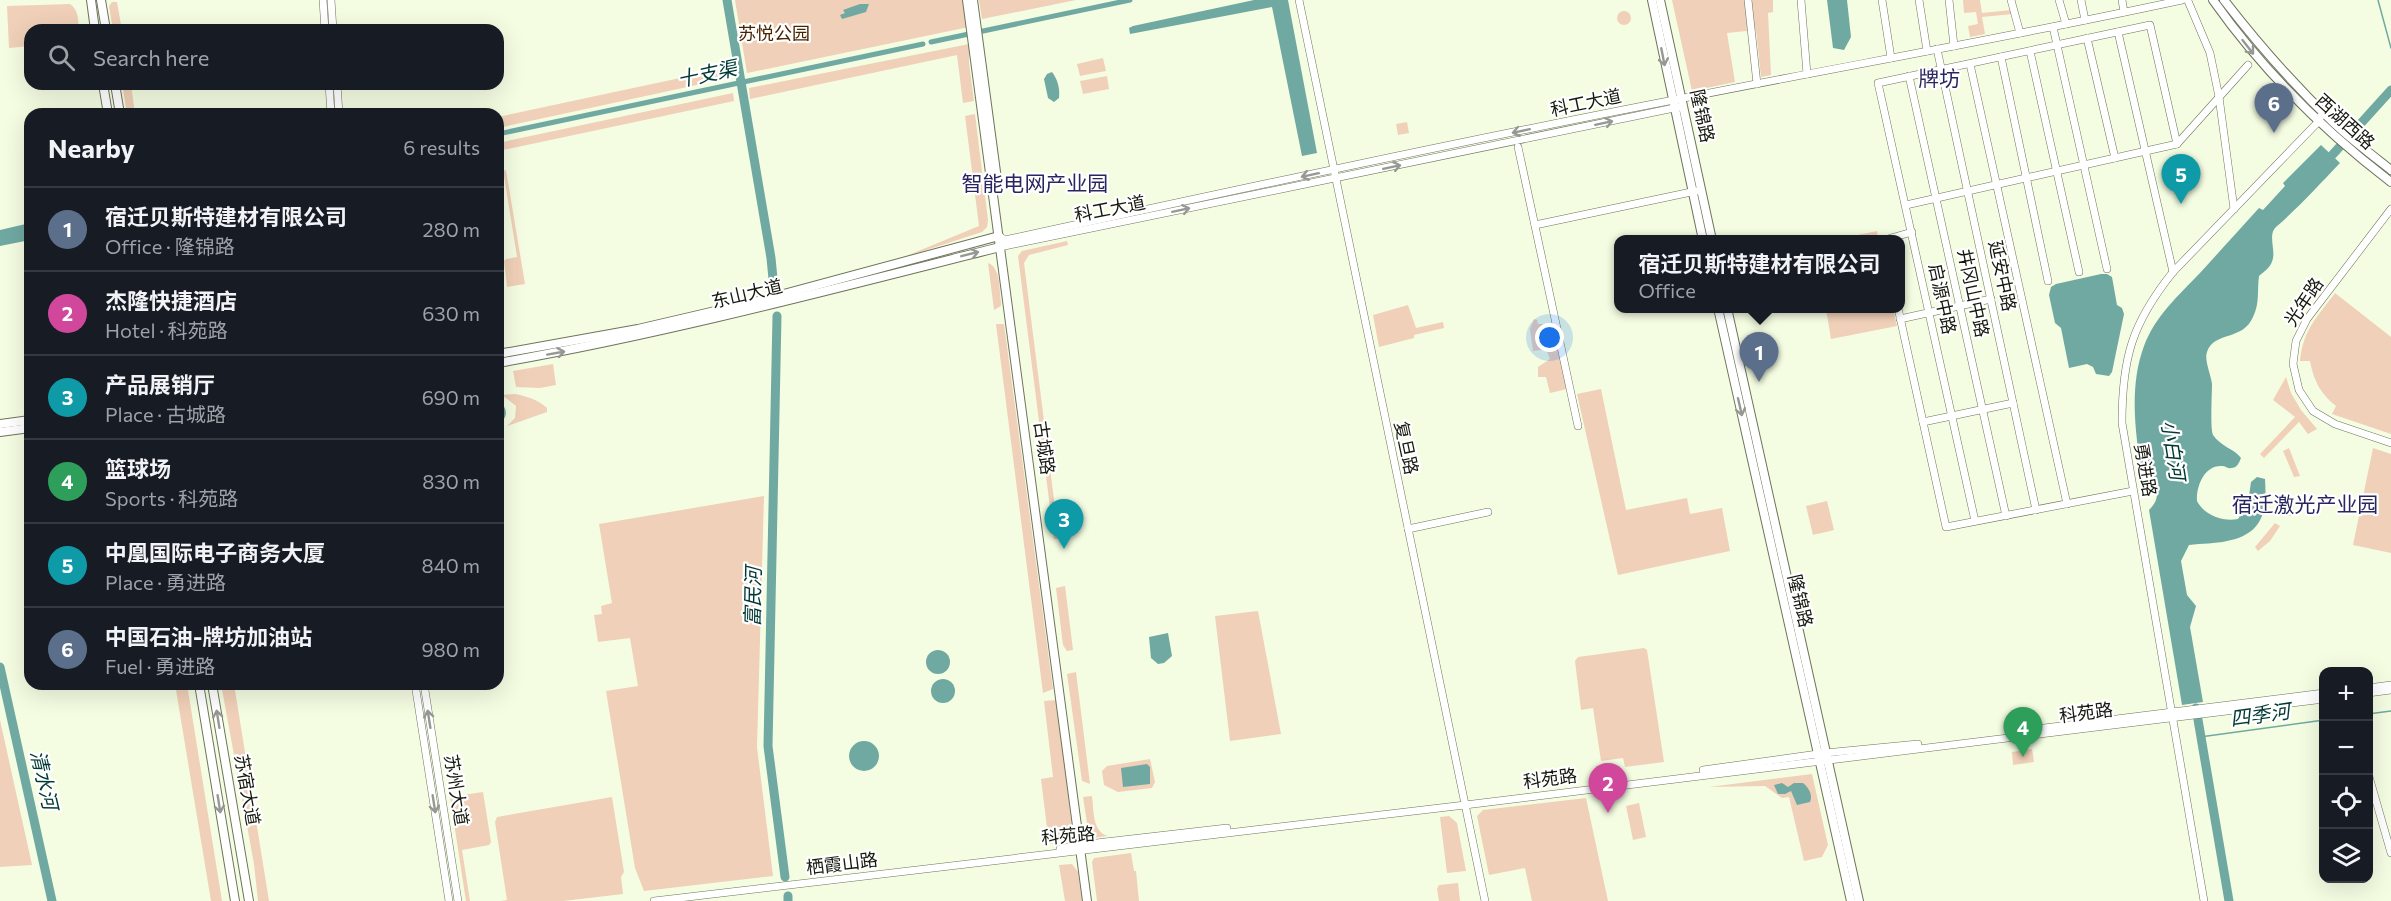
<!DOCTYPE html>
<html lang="en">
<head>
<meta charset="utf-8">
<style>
	:root { --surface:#171b24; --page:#242831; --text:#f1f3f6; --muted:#9ea1a6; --line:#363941; --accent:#ea580c }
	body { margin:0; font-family:Commissioner,"Noto Sans SC",sans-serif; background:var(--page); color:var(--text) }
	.controls { position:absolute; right:18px; bottom:18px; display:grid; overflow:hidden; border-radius:12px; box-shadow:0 6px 24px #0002 }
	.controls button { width:54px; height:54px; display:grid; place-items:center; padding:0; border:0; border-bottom:2px solid var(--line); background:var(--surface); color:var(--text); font:30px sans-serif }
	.you { position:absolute; left:1550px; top:338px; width:21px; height:21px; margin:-15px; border:4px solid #fff; border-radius:50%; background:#1a73e8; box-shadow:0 0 0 9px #1a73e833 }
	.badge { display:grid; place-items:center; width:39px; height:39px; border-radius:50%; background:var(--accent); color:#fff; font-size:20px; font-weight:700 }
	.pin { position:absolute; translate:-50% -50px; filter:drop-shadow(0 2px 3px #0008) }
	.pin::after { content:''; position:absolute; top:32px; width:21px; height:18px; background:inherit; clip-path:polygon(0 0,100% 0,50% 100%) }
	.popup { position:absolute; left:1614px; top:235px; width:291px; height:78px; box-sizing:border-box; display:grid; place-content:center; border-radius:12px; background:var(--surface); filter:drop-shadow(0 2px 4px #0005); font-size:20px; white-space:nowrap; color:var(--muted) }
	.popup b { font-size:22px; color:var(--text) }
	.popup::after { content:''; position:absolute; left:50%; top:100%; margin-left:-12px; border:12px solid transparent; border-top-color:var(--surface) }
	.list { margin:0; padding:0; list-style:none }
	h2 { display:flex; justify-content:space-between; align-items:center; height:78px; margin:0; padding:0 24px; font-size:26px }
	h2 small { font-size:20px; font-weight:400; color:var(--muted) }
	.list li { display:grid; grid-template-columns:39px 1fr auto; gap:18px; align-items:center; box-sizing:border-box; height:84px; padding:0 24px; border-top:2px solid var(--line) }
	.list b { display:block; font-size:22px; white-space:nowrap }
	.list p { margin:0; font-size:20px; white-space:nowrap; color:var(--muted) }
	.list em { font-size:20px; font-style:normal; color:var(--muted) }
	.icon { flex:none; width:33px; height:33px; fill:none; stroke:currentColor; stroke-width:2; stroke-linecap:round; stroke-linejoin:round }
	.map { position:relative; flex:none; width:2391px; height:901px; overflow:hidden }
	.search { position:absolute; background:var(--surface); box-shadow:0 6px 24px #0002; left:24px; top:24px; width:480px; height:66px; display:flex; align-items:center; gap:15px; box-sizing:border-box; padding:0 21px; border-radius:18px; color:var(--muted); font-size:22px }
	.panel { position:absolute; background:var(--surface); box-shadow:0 6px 24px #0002; left:24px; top:108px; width:480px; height:582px; border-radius:18px }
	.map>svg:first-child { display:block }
</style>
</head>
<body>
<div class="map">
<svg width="2391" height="901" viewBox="0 0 2391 901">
	<rect width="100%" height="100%" fill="#f4fde2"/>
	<g fill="#f0d0b8">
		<polygon points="735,0 964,0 969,27 747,73"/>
		<polygon points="979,0 1076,0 982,19"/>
		<polygon points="1672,0 1773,0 1773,12 1768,13 1771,75 1761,77 1756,30 1727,33 1735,82 1692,91"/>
		<polygon points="1963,0 1980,0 1982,13 2012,10 2013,14 1982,17 1985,34 1970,37 1968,26 1978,24 1976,12 1964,13"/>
		<polygon points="112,2 117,2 122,30 113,30 109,6"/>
		<path d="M70,4C79,10 78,20 79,30H30V46L9,48L7,6Z"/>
		<circle cx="1624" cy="18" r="7"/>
		<polygon points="969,44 969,63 974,101 963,103 957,55 750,99 749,88"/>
		<polygon points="1103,58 1106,71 1080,76 1077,64"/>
		<polygon points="727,68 729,78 498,128 498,117"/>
		<polygon points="1107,76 1109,89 1083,94 1080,81"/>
		<polygon points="122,84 131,84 135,114 127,114"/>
		<polygon points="733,93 734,101 498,151 498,143"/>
		<polygon points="975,114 988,220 987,227 982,232 899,259 979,226 965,116"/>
		<polygon points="1407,122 1409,133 1398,135 1396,124"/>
		<polygon points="506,170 525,284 507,287 504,261 506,259 517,257 504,176 498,176 498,172"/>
		<polygon points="1877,231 1878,239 1838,239"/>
		<polygon points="1067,241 1068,245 1029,255 1024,263 1059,539 1054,539 1018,256 1022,251"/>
		<path d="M988,263C1001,268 999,289 1001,302V306L994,310Z"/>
		<path d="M2335,293L2391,337V434L2332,414L2336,406C2320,393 2314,381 2310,361H2300C2303,330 2317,317 2335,293Z"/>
		<polygon points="1408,305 1416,328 1443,322 1444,328 1414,335 1414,338 1379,347 1373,315"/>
		<polygon points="1826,309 1893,309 1897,326 1831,339"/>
		<polygon points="1534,319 1537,320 1538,324 1543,324 1545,332 1555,331 1567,389 1550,393 1546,377 1538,377 1538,367 1550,359 1546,349 1533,351 1530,329"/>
		<polygon points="996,324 1004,324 1053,689 1043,693"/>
		<polygon points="553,364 556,385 540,388 516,387 513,371"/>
		<polygon points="2286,377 2291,393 2301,410 2317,429 2308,434 2299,422 2264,458 2260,454 2295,417 2273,400"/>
		<polygon points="1601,389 1626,510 1687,498 1690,514 1722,508 1730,551 1618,575 1577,394"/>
		<path d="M515,394C526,396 539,400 547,408V412L507,426L515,418L516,406L506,398L498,395Z"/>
		<polygon points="2289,448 2300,476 2294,477 2283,451"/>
		<polygon points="2373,448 2391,454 2391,553 2353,545"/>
		<polygon points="764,496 757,747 773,876 644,891 635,868 606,691 638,686 630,638 598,642 594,615 602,614 601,606 612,603 599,524"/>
		<polygon points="2280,500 2294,502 2292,516 2278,514"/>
		<polygon points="1827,501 1834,530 1813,535 1806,506"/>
		<polygon points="2275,523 2280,526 2270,541 2258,551 2255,547"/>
		<polygon points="1065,586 1073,650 1067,651 1063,645 1056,588"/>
		<polygon points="1258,611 1281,734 1230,741 1215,616"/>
		<polygon points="1644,648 1647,650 1664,762 1625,767 1623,758 1601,761 1593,708 1581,710 1575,661 1578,657"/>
		<polygon points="1076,672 1090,784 1082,781 1067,674"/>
		<polygon points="175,684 187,684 222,901 211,901"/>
		<polygon points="221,684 234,684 269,901 258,901 254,864"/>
		<polygon points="1057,700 1073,836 1071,841 1049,844 1041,779 1053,777 1044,701"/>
		<polygon points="0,720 32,865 0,867"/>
		<polygon points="2032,749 2034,762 2013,765 2012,752"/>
		<polygon points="1150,759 1155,782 1152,788 1118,792 1104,785 1102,771 1107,766"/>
		<polygon points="1812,774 1828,845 1822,857 1804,861 1789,797 1782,798 1765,786 1709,787"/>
		<polygon points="483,792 491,842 489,845 462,850 470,901 466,901 450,797"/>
		<path d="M1092,796C1094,810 1092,832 1108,836L1091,838L1089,836L1083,797Z"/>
		<polygon points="612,797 624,872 621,877 623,894 563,901 501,901 507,900 495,822 497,817"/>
		<polygon points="1586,798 1608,901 1532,901 1525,868 1489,875 1477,816 1483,810"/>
		<polygon points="1639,803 1646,837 1633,840 1626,806"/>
		<polygon points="1449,816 1457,823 1466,871 1447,873 1440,817"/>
		<polygon points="1131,853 1134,871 1136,871 1139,901 1097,901 1092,862 1094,858"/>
		<polygon points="1072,864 1078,872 1082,901 1065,901 1059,865"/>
		<polygon points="1458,883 1460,901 1439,901 1437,889 1439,885"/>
	</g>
	<g fill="#70a9a2">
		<polygon points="1254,0 1288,0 1317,153 1302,156 1272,7 1130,34 1129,28 1133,26"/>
		<polygon points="1827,0 1847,0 1851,37 1844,50 1833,48"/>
		<polygon points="860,4 869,4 866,12 842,19 840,15 845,13 843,10"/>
		<path d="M1052,72C1058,80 1060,89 1059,98L1054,102L1048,98L1044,79L1047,74Z"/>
		<path d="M2321,145L2340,163C2318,186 2300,206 2276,227C2268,234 2275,249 2273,258C2272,266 2265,271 2259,276C2257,290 2260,303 2253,317C2243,341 2214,331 2207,352C2204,360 2211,375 2212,384C2212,394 2210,429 2213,435C2220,446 2236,450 2241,458C2239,463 2237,468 2231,468C2227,469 2226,466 2222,466C2204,465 2196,487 2197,501C2204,515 2223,522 2238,519L2248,503L2251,482L2257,477L2265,479C2267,510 2264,534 2227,541C2215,544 2202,543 2189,545L2181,561L2187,595L2196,606L2190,627L2203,702L2182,705L2149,510C2163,497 2157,483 2142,474C2135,433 2129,386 2144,346C2155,316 2179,295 2200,273C2220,251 2240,229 2259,208L2263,210L2285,186L2283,183Z"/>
		<polygon points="30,223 30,240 0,246 0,230"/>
		<polygon points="2101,274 2107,274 2112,277 2117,305 2122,308 2124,314 2112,372 2109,376 2096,374 2093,367 2087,364 2069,368 2061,328 2055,323 2049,295 2051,287 2056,284"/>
		<path d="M498,401C508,407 509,418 498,424Z"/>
		<polygon points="1168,633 1172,656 1164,663 1158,664 1151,658 1149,637"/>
		<circle cx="938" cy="662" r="12"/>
		<circle cx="943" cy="691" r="12"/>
		<circle cx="864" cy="756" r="15"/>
		<polygon points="1147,764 1150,767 1150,784 1123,787 1121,768"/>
		<path d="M1782,783L1788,787L1794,783H1803C1809,788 1813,795 1810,802L1797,805L1791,791L1785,794H1778L1774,785Z"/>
	</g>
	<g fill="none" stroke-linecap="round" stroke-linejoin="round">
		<g stroke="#70a9a2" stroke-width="1.5">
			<polyline points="2378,0 2391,48"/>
			<polyline points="2368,714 2391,711"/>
			<polyline points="2200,737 2324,720"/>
		</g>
		<g stroke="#70a9a2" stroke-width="5">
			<polyline points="931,42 1130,0"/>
			<polyline points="498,134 923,44"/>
		</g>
		<g stroke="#70a9a2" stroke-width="9">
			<polyline points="727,0 771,258 774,289"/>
			<polyline points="2325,163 2391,90"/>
			<polyline points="777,316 768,746 785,877"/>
			<polyline points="0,667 52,901"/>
			<polyline points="2196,708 2229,901"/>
			<polyline points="788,896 788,901"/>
		</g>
		<defs>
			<g id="minor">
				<polyline points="323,0 325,30"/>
				<polyline points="331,0 333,30"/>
				<polyline points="1299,0 1485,901"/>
				<polyline points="1748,0 1757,84"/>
				<polyline points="1801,0 1807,74"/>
				<polyline points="1882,0 1891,58"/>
				<polyline points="1919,0 1927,51"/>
				<polyline points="1949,0 1954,46"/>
				<polyline points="2011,0 2020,33"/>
				<polyline points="2059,0 2066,24"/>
				<polyline points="2081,0 2085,20"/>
				<polyline points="2122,0 2124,12"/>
				<polyline points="2188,1 2210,53 2219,97 2234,209"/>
				<polyline points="2053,27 2107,269"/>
				<polyline points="2118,32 2173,272"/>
				<polyline points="2087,38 2115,158"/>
				<polyline points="1937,49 2036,510"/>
				<polyline points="2030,51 2079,272"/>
				<polyline points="2001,57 2048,281"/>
				<polyline points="1970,64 2067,504"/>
				<polyline points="1909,76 2006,516"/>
				<polyline points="329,84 331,114"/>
				<polyline points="337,84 339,114"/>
				<polyline points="1518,147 1578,426"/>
				<polyline points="1906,205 2177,144 2248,65"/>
				<polyline points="2391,209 2307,319 2296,341 2293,364 2299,390 2313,411 2335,424 2391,443"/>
				<polyline points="1535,225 1696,191"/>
				<path d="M999,236L1005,240C1231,191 1457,142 1684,98C1850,65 2016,36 2182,0"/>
				<polyline points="1884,240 1912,232"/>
				<polyline points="1000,247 1679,107"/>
				<polyline points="1898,308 1946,527 2133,491"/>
				<polyline points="1900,319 1991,299"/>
				<polyline points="1923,422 2013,403"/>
				<polyline points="1975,521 1878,83 2150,25 2177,144"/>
				<polyline points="1408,529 1488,512"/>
				<polyline points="415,684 449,901"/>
				<polyline points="424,684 458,901"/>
				<polyline points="2368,688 2391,685"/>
				<polyline points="2368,693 2391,690"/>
				<polyline points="2012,732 2324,693"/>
				<polyline points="1703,770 1825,753 1918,744"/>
				<polyline points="2368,773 2391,853"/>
				<polyline points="1060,849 1079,845 1227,828"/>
				<polyline points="654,901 1465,805 2324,699"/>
				<path d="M2204,901L2122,423C2122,358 2132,323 2173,272L2318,122L2323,112"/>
			</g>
			<g id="major">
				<polyline points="91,0 95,30"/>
				<polyline points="101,0 106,30"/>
				<polyline points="967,0 1087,901"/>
				<polyline points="973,0 998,187"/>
				<polyline points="1652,0 1703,240"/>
				<polyline points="1660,0 1712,240"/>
				<path d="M2213,0C2263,71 2323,130 2391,182"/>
				<path d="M2224,0C2258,44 2294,85 2334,123C2352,140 2372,155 2391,170"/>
				<polyline points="103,84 108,114"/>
				<polyline points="115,84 120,114"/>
				<polyline points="1718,308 1851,901"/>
				<polyline points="1727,308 1859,901"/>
				<polyline points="498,354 638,329 758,301 999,236"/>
				<path d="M498,363C668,333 833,289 1000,247"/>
				<polyline points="0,424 30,420"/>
				<polyline points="0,432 30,428"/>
				<polyline points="199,684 235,901"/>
				<polyline points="212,684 249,901"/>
			</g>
		</defs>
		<use href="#minor" stroke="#6c745c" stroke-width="8"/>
		<use href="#major" stroke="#6c745c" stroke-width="10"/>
		<use href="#minor" stroke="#fff" stroke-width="7"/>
		<use href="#major" stroke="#fff" stroke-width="8"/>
	</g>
	<defs><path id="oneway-shaft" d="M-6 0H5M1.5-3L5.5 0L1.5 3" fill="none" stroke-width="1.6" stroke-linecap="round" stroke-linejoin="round" transform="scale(1.5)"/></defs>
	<g stroke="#969893">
		<use href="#oneway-shaft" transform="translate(2248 47) rotate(52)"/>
		<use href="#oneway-shaft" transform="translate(1663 57) rotate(79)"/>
		<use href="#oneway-shaft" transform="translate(1604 123) rotate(-12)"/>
		<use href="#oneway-shaft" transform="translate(1521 131) rotate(168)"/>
		<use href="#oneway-shaft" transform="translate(1392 167) rotate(-12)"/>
		<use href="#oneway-shaft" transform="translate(1310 175) rotate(168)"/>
		<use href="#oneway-shaft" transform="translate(1181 210) rotate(-12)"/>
		<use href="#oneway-shaft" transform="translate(970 254) rotate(-14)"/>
		<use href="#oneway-shaft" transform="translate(556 353) rotate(-10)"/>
		<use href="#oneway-shaft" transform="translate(1740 407) rotate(77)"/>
		<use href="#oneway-shaft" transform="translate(218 719) rotate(-99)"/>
		<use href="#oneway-shaft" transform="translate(429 719) rotate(-99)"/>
		<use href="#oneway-shaft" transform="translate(219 804) rotate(81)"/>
		<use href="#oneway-shaft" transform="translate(434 804) rotate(81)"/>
	</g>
	<g text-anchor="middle" stroke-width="4.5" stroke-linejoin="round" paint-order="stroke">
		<g font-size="18" fill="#472300" stroke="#fff">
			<text x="774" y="40">苏悦公园</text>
		</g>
		<g font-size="18" fill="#16190f" stroke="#fff">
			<text transform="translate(1586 103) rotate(-12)" y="6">科工大道</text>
			<text transform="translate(1702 116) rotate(78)" y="6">隆锦路</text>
			<text transform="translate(2345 122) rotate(42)" y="6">西湖西路</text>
			<text transform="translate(1110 209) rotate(-11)" y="6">科工大道</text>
			<text transform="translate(2002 276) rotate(78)" y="6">延安中路</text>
			<text transform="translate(1973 293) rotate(78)" y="6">井冈山中路</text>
			<text transform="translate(747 294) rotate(-13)" y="6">东山大道</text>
			<text transform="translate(1942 299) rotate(78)" y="6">启源中路</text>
			<text transform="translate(2304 302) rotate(-56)" y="6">光年路</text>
			<text transform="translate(1044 448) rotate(82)" y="6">古城路</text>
			<text transform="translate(1406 448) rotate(78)" y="6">复旦路</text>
			<text transform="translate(2145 470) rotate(80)" y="6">勇进路</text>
			<text transform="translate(1800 601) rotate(77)" y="6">隆锦路</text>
			<text transform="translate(2086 713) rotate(-7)" y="6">科苑路</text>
			<text transform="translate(1550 779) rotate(-7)" y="6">科苑路</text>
			<text transform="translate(247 790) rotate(80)" y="6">苏宿大道</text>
			<text transform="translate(456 790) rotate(81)" y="6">苏州大道</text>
			<text transform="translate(1068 836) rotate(-5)" y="6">科苑路</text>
			<text transform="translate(842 864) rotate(-7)" y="6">栖霞山路</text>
		</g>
		<g font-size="20" font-style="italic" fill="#003934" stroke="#fff">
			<text transform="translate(707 74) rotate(-12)" y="7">十支渠</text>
			<text transform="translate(2173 450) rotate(81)" y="7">小白河</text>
			<text transform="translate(753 597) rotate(-89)" y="7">富民河</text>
			<text transform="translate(2260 715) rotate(-8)" y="7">四季河</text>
			<text transform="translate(44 780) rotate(77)" y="7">清水河</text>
		</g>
		<g font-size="21" fill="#282660" stroke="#fff">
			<text x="1939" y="86">牌坊</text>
			<text x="1035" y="191">智能电网产业园</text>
			<text x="2305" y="512">宿迁激光产业园</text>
		</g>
	</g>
</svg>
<div class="controls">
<button>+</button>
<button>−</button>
<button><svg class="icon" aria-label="locate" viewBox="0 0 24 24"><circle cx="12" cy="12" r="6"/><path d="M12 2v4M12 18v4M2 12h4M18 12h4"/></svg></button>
<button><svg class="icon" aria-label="layers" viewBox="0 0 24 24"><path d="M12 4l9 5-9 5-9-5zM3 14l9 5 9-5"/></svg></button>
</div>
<div class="you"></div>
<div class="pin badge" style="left:1759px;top:382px;background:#5c6f8a">1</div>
<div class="popup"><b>宿迁贝斯特建材有限公司</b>Office</div>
<div class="pin badge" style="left:1608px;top:813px;background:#d1479c">2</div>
<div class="pin badge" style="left:1064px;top:549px;background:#0f9aa8">3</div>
<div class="pin badge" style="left:2023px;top:757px;background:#2e9e5b">4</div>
<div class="pin badge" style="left:2181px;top:204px;background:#0f9aa8">5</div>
<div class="pin badge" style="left:2274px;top:133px;background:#5c6f8a">6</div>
<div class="search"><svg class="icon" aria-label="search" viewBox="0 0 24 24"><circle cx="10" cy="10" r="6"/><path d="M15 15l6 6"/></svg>Search here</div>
<section class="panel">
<h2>Nearby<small>6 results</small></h2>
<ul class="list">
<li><span class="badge" style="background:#5c6f8a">1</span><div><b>宿迁贝斯特建材有限公司</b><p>Office · 隆锦路</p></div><em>280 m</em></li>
<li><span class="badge" style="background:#d1479c">2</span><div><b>杰隆快捷酒店</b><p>Hotel · 科苑路</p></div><em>630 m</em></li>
<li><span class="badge" style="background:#0f9aa8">3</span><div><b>产品展销厅</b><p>Place · 古城路</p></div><em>690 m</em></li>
<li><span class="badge" style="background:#2e9e5b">4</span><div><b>篮球场</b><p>Sports · 科苑路</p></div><em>830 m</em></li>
<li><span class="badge" style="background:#0f9aa8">5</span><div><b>中凰国际电子商务大厦</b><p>Place · 勇进路</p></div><em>840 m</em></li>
<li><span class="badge" style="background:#5c6f8a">6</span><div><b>中国石油-牌坊加油站</b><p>Fuel · 勇进路</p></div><em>980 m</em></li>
</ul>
</section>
</div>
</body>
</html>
